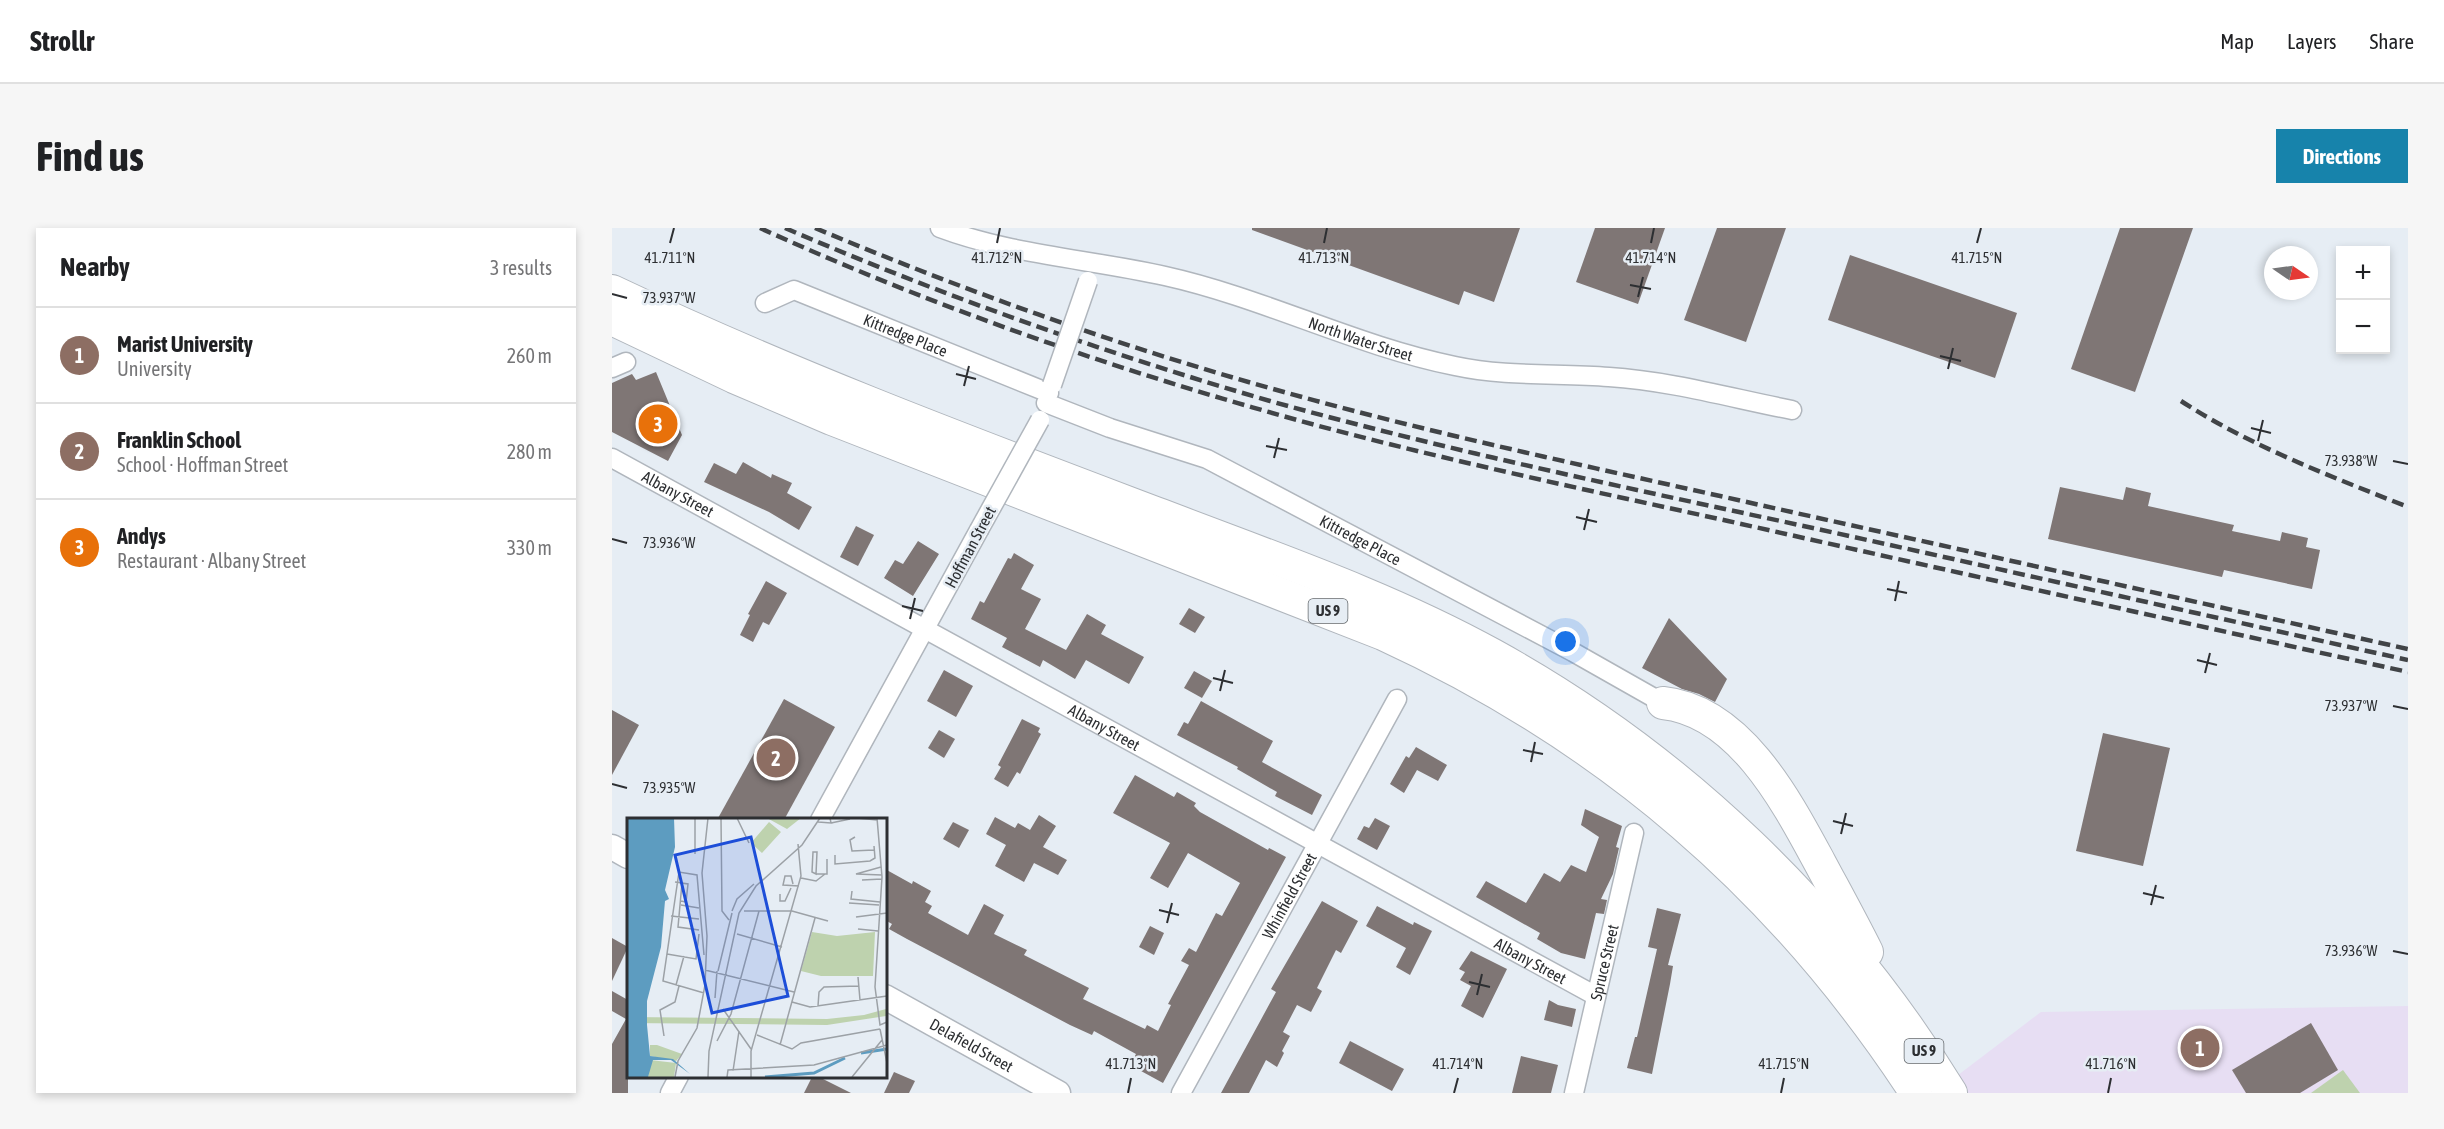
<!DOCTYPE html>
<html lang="en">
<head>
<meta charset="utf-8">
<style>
	:root { --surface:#fff; --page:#f6f6f6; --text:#202124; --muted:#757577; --line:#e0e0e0; --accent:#1783ab }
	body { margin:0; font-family:"Asap Condensed",sans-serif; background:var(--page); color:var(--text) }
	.controls { position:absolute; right:18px; top:18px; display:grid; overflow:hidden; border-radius:0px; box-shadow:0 3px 9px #0003 }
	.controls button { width:54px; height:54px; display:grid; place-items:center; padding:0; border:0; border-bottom:2px solid var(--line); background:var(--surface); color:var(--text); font:30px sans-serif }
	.compass { position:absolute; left:1652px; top:18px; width:54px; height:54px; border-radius:50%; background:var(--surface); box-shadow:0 3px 9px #0003; rotate:103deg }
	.you { position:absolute; left:954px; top:414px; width:21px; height:21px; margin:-15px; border:4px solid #fff; border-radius:50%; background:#1a73e8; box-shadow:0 0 0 9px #1a73e833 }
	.badge { display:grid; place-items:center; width:39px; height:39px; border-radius:50%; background:var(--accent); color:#fff; font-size:20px; font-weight:700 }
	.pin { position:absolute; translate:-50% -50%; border:3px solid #fff; box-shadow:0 2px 6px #0006 }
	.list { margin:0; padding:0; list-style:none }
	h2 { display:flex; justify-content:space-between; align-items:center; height:78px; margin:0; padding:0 24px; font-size:26px }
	h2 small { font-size:20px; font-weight:400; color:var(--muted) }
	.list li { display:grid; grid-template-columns:39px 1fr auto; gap:18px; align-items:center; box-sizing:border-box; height:96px; padding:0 24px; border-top:2px solid var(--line) }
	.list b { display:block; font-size:22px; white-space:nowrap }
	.list p { margin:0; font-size:20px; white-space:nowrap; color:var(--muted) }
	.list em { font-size:20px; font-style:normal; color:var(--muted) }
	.map { position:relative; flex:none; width:1796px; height:865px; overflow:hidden; border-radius:0px }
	header { display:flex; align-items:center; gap:36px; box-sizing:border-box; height:84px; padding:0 30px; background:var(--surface); border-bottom:2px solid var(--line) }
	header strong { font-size:28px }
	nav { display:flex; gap:33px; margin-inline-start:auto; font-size:21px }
	.intro { display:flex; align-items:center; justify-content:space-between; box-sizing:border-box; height:144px; padding:0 36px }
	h1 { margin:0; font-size:42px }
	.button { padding:15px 27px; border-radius:0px; background:var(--accent); color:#fff; font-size:21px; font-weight:700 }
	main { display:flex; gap:36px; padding:0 36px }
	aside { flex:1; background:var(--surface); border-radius:0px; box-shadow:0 3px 9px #0003 }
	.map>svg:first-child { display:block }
</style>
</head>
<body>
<header>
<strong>Strollr</strong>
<nav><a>Map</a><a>Layers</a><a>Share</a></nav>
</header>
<div class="intro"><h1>Find us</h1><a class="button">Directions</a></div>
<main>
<aside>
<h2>Nearby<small>3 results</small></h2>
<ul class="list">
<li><span class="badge" style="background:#8d6e63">1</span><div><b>Marist University</b><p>University</p></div><em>260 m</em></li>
<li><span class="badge" style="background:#8d6e63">2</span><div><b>Franklin School</b><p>School · Hoffman Street</p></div><em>280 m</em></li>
<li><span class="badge" style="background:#e8710a">3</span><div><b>Andys</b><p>Restaurant · Albany Street</p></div><em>330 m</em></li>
</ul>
</aside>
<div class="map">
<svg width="1796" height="865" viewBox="0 0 1796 865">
	<rect width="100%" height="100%" fill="#e6edf4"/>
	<polygon fill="#e7def3" points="1796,778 1796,865 1338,865 1333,857 1429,784"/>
	<polygon fill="#bed2ae" points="1731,842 1748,865 1699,865"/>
	<g fill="#7f7675">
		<polygon points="640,0 908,0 882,74 852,63 847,77 640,2"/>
		<polygon points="983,0 1053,0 1026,76 964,54"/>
		<polygon points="1105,0 1174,0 1134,114 1072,92"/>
		<polygon points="1508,0 1581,0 1523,164 1459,141"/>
		<polygon points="1238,27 1405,85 1383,150 1216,92"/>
		<polygon points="44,144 70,207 56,233 0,204 0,155 20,146 24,152"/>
		<polygon points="131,234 159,250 160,246 180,255 175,265 200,279 187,302 157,284 92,254 102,235 124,246"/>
		<polygon points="1448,259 1511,272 1514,259 1539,265 1536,278 1622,297 1620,303 1668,313 1670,304 1696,310 1694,319 1708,322 1700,361 1612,342 1610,349 1436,311"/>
		<polygon points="244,298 262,307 246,338 228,329"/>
		<polygon points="306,313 327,326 301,368 272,350 283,332 291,336"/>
		<polygon points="402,325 422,337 409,361 429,371 413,401 454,422 475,386 494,397 489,406 532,429 517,456 474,432 463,451 431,432 428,439 390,419 395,410 359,391 368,373 372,375 396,330 399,331"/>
		<polygon points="154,353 175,365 157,397 151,394 141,414 128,407 138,387 136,386"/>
		<polygon points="577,380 593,389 583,405 567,396"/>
		<polygon points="1057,390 1115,451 1103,474 1087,466 1070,461 1030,440"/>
		<polygon points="332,442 361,458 344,489 315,473"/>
		<polygon points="582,443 600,453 590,470 572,460"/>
		<polygon points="172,471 223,499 172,592 105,592"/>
		<polygon points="589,473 661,513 650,534 710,567 700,587 663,568 665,564 625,541 626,539 565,507 572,494 576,496"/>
		<polygon points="0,482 27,497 0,547"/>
		<polygon points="410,491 428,500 426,504 429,506 408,546 405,544 396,559 382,551 389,539 386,537"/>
		<polygon points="327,502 343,511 332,530 316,520"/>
		<polygon points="1491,505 1558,520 1531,638 1464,623"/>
		<polygon points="804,519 835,537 826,553 805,542 792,565 778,556 794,528 797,530"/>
		<polygon points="523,547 562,569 565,564 584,575 582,578 588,584 656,622 657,620 674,629 551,855 518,837 524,826 482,803 480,807 458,797 295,711 277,701 280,696 273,692 273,641 300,656 301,653 319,663 313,674 320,678 316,685 356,707 372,676 392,687 382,706 415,722 412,727 477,760 471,771 533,801 535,797 546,803 559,777 556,776 577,737 569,733 577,720 584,724 604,685 610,688 628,655 576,625 556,660 538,650 558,615 501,585"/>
		<polygon points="973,581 1010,598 1004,619 1007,620 1001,646 989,671 995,672 992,686 984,685 973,731 949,725 925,711 928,705 864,669 874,653 914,675 932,645 948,654 959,637 974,644 987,609 969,597"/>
		<polygon points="427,587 444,598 431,619 455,632 446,647 422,635 412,654 383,638 394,617 374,606 383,589 403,600 406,595 418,602"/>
		<polygon points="763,590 778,598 765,622 745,611 752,598 757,600"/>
		<polygon points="341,594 357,602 347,620 331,611"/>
		<polygon points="710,673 746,693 729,725 724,722 705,760 710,763 699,784 685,777 671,804 678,808 670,823 672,825 665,839 654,832 637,865 609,865 664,764 659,761"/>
		<polygon points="765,678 801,697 802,694 820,703 798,747 784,739 794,720 754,698"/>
		<polygon points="1045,680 1069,686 1056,737 1061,738 1058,756 1040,846 1015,840 1023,809 1025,809 1045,721 1036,719"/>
		<polygon points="538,698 552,705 542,727 527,719"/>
		<polygon points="0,710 16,719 0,753"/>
		<polygon points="859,723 895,741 871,790 849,778 859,758 848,752 853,744 847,741"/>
		<polygon points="0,763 16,772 16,865 0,865 0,816 14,791 0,783"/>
		<polygon points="937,772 946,777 964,781 960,799 932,792"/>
		<polygon points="1699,795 1726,842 1688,865 1634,865 1620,842"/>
		<polygon points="738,813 792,841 780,863 727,835"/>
		<polygon points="909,828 946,837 939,865 900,865"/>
		<polygon points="282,844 303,853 297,865 272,865"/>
		<polygon points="200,849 207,849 239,865 192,865"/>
	</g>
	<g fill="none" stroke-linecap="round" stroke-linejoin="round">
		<defs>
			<g id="street">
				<path id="s1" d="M328,0C400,27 478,31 553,48C652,70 744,118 843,138C894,149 946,145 997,149C1059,153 1119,170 1180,182"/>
				<path id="s2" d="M153,75L182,62L437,165"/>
				<polyline points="0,140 14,134"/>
				<path id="s3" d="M434,175L498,200L595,231L961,424L1051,475"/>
				<path id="s4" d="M0,230C329,407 655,591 984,768"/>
				<polyline points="208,592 367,302"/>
				<polyline points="58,865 67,848"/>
				<path id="s5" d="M569,865L785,471"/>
				<path id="s6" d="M962,865L1022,605"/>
			</g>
			<g id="secondary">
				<polyline points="0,619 16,628"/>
				<path id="s7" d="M273,769L446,865"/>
			</g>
			<g id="highway">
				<path d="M0,63C179,148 364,217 549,287C661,330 776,369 881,427C1068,530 1227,683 1339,865"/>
				<path d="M0,91L122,149L220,191L771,406C995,509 1169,658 1304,865"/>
				<path d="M1051,475C1128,483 1175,574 1208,635C1224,665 1240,694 1255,724"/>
			</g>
		</defs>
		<use href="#street" stroke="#b0b6bd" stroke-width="21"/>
		<use href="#secondary" stroke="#b0b6bd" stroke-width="27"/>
		<use href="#highway" stroke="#b0b6bd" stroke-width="34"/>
		<use href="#street" stroke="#fff" stroke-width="18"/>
		<use href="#secondary" stroke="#fff" stroke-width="24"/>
		<use href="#highway" stroke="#fff" stroke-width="32"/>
		<g stroke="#414447" stroke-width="4.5" stroke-dasharray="12 6" stroke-linecap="butt">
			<path d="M148,0C328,82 516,146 707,198C842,234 980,263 1116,293C1343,344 1569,394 1796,444"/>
			<path d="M173,0C331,68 493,125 658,173C840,224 1026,262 1210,302C1405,345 1601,389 1796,432"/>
			<path d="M203,0C356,64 512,120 672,164C829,208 989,241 1148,277C1364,325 1580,373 1796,421"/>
			<path d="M1569,173C1640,219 1718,248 1796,279"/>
		</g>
		<defs>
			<g id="street-bridge">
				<polyline points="440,157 476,53"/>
				<polyline points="367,302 428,192"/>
			</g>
		</defs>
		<use href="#street-bridge" stroke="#b0b6bd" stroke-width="21" stroke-linecap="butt"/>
		<use href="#street-bridge" stroke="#fff" stroke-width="18"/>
	</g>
	<path fill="none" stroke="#2d2f32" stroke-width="2" d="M58,15L62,0M385,15L388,0M712,15L715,0M1039,15L1042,0M1365,15L1369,0M1018,57L1039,61M0,66L15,70M1026,69L1031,49M1328,128L1349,133M1336,141L1341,120M344,146L364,151M352,158L357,138M1639,200L1659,205M1646,213L1651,192M654,218L675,222M662,230L667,210M1781,233L1796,236M964,289L985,294M972,302L977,281M0,311L15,315M1275,361L1295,365M1283,373L1287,353M290,378L311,383M298,391L303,370M1585,432L1605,437M1593,445L1598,425M601,450L621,455M608,463L613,442M1781,478L1796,481M911,522L931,526M919,534L923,514M0,556L15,560M1221,593L1241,598M1229,606L1234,585M1531,665L1552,670M1539,677L1544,657M547,682L567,687M555,695L560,675M1781,723L1796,726M857,754L878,759M865,767L870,746M516,865L519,850M842,865L846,850M1169,865L1172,850M1496,865L1499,850"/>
	<g text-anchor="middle" stroke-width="5" stroke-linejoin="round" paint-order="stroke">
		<g fill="#e6edf4" stroke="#64686c" stroke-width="1.5">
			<rect x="696.5" y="371" width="39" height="24" rx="4.5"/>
			<rect x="1292.5" y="811" width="39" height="24" rx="4.5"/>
		</g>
		<g font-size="15" font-weight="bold" fill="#2d2f32">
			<text x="716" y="388">US 9</text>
			<text x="1312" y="828">US 9</text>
		</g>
		<g font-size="16" fill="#2d2f32" stroke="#e6edf4">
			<text dy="6" stroke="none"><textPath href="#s2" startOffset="152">Kittredge Place</textPath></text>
			<text dy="6" stroke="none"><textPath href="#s1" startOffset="436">North Water Street</textPath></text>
			<text dy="6" stroke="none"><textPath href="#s4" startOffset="75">Albany Street</textPath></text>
			<text dy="6" stroke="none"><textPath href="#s3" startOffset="344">Kittredge Place</textPath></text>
			<text transform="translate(358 319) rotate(-62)" y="6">Hoffman Street</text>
			<text dy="6" stroke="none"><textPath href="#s4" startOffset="561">Albany Street</textPath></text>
			<text dy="6" stroke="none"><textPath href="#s5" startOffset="225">Whinfield Street</textPath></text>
			<text dy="6" stroke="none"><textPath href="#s4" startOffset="1047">Albany Street</textPath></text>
			<text dy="6" stroke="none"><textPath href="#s6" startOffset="134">Spruce Street</textPath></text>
			<text dy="6" stroke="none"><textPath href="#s7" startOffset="99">Delafield Street</textPath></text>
		</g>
	</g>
	<g transform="translate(15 590)">
		<rect width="260" height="260" fill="#e6edf4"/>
		<path d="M140,0H174L160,11ZM142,4L154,14L135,35L124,25ZM185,114L210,118L248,114L246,158H194L174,153ZM259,191V198L200,207L0,205V199L200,201L237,197ZM23,227H30L55,236L49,243L23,238ZM23,242L49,245L47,259H21Z" fill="#bed2ae"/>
		<path d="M0,0H47L48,29L38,72L42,81L38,83L34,129L20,183V207L23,238L46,241L63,256L44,242H26L21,259H0Z" fill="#5d9cc0"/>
		<path fill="none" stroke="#5d9cc0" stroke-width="3" d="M234,235L260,231M138,259L187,255L218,240"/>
		<path fill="none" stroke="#9ca1a6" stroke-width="1.5" d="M94,0L95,93L102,102M110,0L122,25M230,0L250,2M250,0L255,59L248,169L253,207L260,204M191,4L204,5L203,0M204,5L223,1M228,19L223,22L225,33L247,32M186,34H190L189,56L185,54ZM68,36V0M208,37V46L243,43L248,40L247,28M254,49L229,56L255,57M189,56H200V41M174,60L189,63L198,56M235,62L255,61M48,64L61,66L59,84L54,83M55,65L51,109L72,112M166,66L164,58H158L156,67L172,68M225,73L224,81L253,84M153,76V83H158L164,70M222,85L252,87M54,87L72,90M105,93L110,81L127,66M117,93H165L201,103M44,98L72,101M229,99L260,95M231,111L251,113M110,116L155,129M40,136L69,141L72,116M77,137L70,57L52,54L36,163L77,175M78,152L167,174M91,153L105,95M231,159L233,182M49,167L57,138M88,180L90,153M165,184L183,189L260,178M191,188L192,174L197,169L232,168M96,191L124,231M253,211L260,245M130,217L165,231L174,225L253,211M37,218L33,192L48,184L52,168M90,223L104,196L132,93M153,227L188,100M106,253L112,213M48,259L51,243L70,210L78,167L80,118L75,55L81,0M81,259L82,233L112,95L129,68L175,27L193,0M100,259L101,252L187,247L260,227M124,259V233L174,58L171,26M225,259L255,222"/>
		<path fill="#1d4ed8" fill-opacity="0.15" stroke="#1d4ed8" stroke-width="3" d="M124,19L161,178L85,195L48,37Z"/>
		<rect width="260" height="260" fill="none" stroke="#2d2f32" stroke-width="3"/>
	</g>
	<g font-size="15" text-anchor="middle" fill="#2d2f32" stroke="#e6edf4" stroke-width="5" stroke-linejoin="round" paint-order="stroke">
		<text x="58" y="35">41.711°N</text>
		<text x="385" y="35">41.712°N</text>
		<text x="712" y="35">41.713°N</text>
		<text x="1039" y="35">41.714°N</text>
		<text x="1365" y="35">41.715°N</text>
		<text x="57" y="75">73.937°W</text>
		<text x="1739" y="238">73.938°W</text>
		<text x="57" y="320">73.936°W</text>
		<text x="1739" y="483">73.937°W</text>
		<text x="57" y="565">73.935°W</text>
		<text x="1739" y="728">73.936°W</text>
		<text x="519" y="841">41.713°N</text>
		<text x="846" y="841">41.714°N</text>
		<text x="1172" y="841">41.715°N</text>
		<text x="1499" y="841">41.716°N</text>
	</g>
</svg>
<div class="controls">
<button>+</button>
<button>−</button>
</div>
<svg class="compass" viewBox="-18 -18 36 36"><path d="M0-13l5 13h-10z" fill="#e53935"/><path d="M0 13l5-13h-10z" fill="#757577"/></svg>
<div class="you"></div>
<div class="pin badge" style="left:1588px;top:820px;background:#8d6e63">1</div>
<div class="pin badge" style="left:164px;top:530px;background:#8d6e63">2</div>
<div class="pin badge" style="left:46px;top:196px;background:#e8710a">3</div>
</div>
</main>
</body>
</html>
